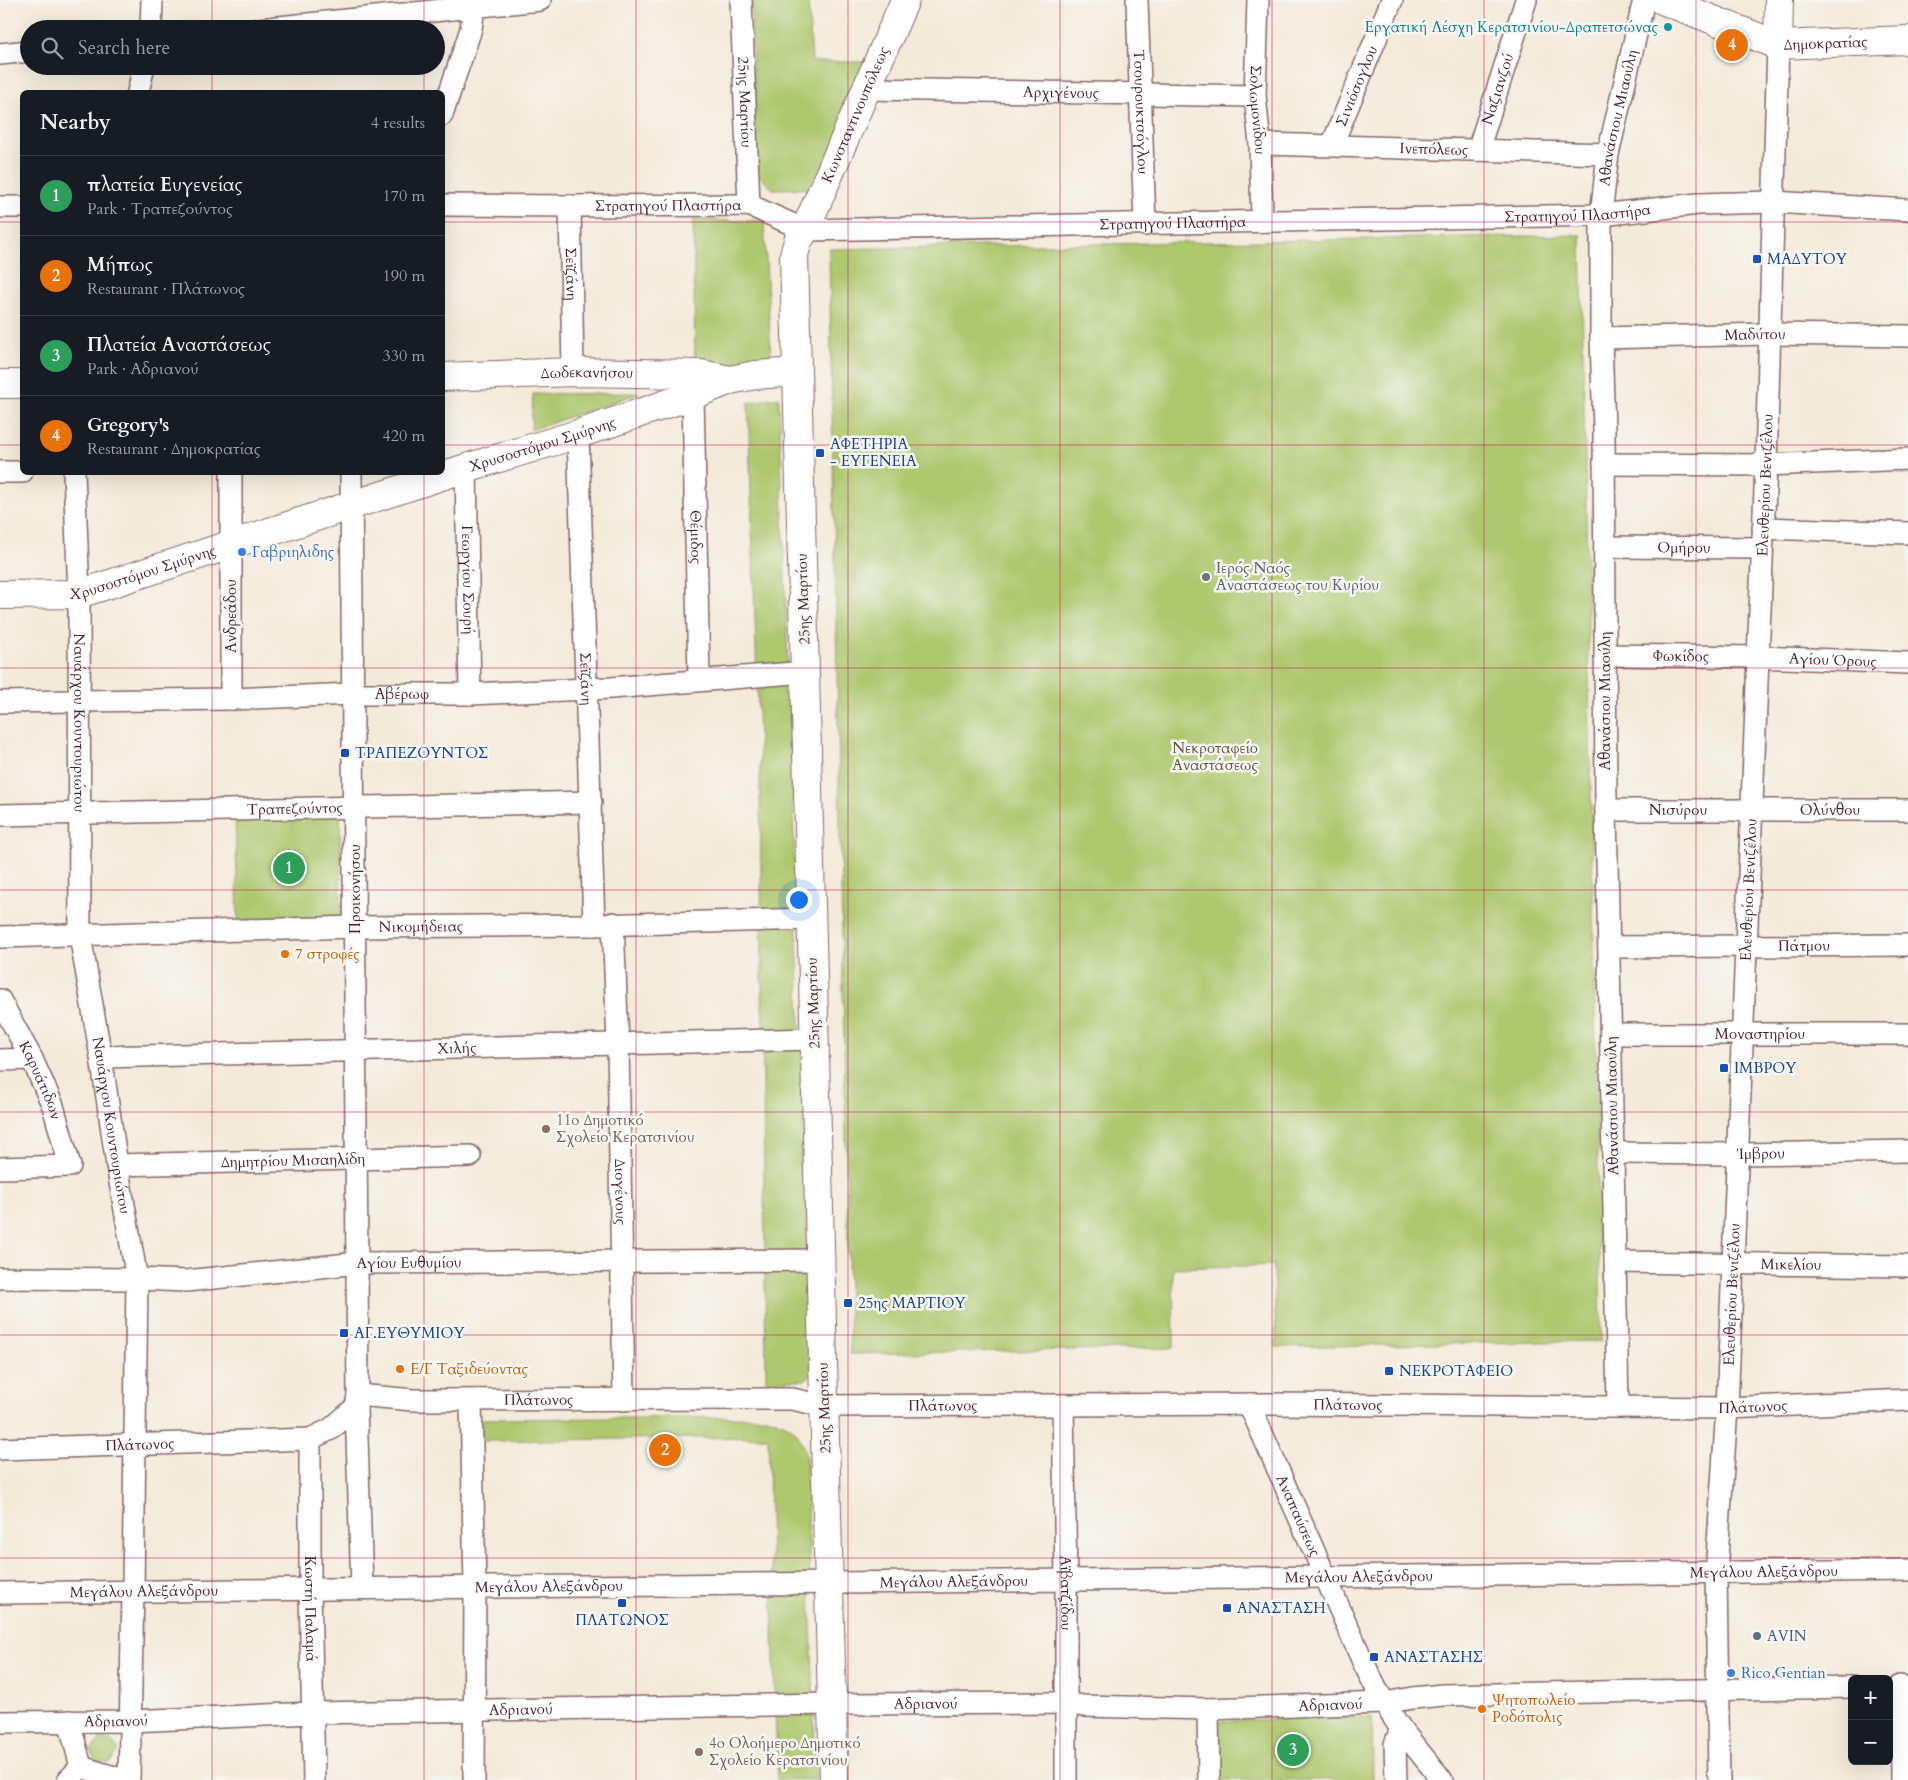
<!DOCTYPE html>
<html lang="en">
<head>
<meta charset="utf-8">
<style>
	:root { --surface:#171b24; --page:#20242c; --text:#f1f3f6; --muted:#9ea1a6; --line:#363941; --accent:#0f766e }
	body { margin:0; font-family:Cardo,serif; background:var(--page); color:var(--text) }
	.controls { position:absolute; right:15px; bottom:15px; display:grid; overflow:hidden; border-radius:8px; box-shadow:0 5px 20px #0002 }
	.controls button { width:45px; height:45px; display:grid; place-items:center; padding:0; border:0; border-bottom:1px solid var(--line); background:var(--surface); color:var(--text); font:25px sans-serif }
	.you { position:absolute; left:798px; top:899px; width:18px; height:18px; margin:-12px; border:4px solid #fff; border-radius:50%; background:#1a73e8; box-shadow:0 0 0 8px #1a73e833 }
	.badge { display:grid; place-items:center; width:32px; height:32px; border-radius:50%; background:var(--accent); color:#fff; font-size:16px; font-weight:700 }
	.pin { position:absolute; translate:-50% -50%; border:2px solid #fff; box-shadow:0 1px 5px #0006 }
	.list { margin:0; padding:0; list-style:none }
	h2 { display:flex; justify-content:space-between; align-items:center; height:65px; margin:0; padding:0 20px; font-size:21px }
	h2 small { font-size:16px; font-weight:400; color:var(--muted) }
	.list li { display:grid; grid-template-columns:32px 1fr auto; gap:15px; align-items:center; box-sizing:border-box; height:80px; padding:0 20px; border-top:1px solid var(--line) }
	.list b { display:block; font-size:19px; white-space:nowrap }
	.list p { margin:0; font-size:16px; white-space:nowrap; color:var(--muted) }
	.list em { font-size:16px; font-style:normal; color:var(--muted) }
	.icon { flex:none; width:28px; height:28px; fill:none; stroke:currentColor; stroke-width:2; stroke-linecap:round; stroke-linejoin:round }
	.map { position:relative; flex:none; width:1908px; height:1780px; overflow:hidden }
	.search { position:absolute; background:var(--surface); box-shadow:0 5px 20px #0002; left:20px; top:20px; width:425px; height:55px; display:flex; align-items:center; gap:12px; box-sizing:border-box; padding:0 18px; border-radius:28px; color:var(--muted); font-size:19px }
	.panel { position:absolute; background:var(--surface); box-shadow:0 5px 20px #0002; left:20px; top:90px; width:425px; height:385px; border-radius:8px }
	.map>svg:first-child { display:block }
</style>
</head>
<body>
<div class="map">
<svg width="1908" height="1780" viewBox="0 0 1908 1780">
	<rect width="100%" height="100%" fill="#f6f6f2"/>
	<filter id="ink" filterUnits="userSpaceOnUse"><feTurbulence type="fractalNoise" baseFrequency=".02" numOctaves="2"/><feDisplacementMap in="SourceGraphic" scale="10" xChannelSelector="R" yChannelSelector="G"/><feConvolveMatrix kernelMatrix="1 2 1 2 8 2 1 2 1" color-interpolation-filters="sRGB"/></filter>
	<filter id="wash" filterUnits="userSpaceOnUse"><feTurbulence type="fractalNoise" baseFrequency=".0096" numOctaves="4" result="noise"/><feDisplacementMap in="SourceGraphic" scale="20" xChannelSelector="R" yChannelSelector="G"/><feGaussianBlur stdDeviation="1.12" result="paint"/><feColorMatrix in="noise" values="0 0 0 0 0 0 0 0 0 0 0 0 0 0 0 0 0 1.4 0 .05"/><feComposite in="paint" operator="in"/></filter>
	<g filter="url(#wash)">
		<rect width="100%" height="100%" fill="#f4ead9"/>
		<g fill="#aec86e" stroke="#7c744c">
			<polygon points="751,0 808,0 812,62 880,62 821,188 773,189 756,173"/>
			<polygon points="693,220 764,221 771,358 753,367 695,363"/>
			<polygon points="1581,235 1601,1341 1276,1347 1274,1265 1173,1268 1174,1348 850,1354 829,249"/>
			<polygon points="640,393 531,430 533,394"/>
			<polygon points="779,397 812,1374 805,1380 766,1381 760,772 748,403"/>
			<polygon points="340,812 341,918 238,920 235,817"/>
			<path d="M767,1417C794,1426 798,1429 806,1456L816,1780H777L768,1437L482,1441L481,1419Z"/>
			<polygon points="1372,1717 1373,1780 1215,1780 1214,1721"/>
			<polygon points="99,1740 110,1740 119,1750 110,1762 97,1762 90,1751"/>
		</g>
	</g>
	<g filter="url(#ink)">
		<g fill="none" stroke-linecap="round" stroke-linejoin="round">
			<defs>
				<g id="street">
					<path id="s1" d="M741,0L749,205"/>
					<path id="s2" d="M1137,0L1145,225"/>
					<path id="s3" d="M1258,0L1255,96L1260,144L1262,221"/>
					<polyline points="151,29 152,0"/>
					<polyline points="259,29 540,0"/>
					<polyline points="0,54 29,51"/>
					<path id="s4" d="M867,89L1255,96"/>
					<polyline points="138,92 144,66"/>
					<polyline points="442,115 471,29 475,0"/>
					<path id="s5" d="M1260,144L1608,154"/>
					<path id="s6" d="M1332,145L1392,0"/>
					<path id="s7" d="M1478,150L1526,0"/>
					<path id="s8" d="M442,205L570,206L749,205L805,230L1601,215L1698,204L1773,202L1908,210"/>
					<path id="s9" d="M570,206L573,372"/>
					<polyline points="0,207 22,207"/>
					<path id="s10" d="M1601,338L1769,334L1908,336"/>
					<path id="s11" d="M693,395L699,680"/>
					<path id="s12" d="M578,434L594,925"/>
					<polyline points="1604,464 1766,465 1908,459"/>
					<path id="s13" d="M466,468L470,694"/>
					<polyline points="0,472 22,472"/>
					<path id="s14" d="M74,472L79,594L80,935L101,1057L117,1165L137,1279L133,1591L129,1780"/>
					<polyline points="231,472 231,699"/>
					<polyline points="1763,528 1908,533"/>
					<path id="s15" d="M1605,547L1762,548"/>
					<path id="s16" d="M1605,655L1758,657L1908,663"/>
					<path id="s17" d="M0,702L231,699L352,694H470L611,688L805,672"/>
					<path id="s18" d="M1606,810H1908"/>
					<path id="s19" d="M0,815L591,802"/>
					<path id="s20" d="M613,923L618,1044L624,1400"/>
					<path id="s21" d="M0,937L355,927L594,925L811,919"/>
					<path id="s22" d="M1609,947L1908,945"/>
					<path id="s23" d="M0,1000L32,1059L53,1106L70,1166L0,1168"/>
					<path id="s24" d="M1611,1034H1908"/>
					<path id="s25" d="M101,1057L814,1039"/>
					<polyline points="0,1060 32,1059"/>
					<path id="s26" d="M1613,1153L1737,1154L1908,1151"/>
					<path id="s27" d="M117,1165L470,1156"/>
					<path id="s28" d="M1615,1262L1908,1266"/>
					<path id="s29" d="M0,1278L137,1279L186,1281L358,1263L820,1260"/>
					<path id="s30" d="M358,1395L413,1400L792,1399L824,1406L1269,1404L1727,1408L1908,1400"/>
					<polyline points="471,1401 475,1587 474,1780"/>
					<path id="s31" d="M1249,1404L1364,1664L1384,1703L1401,1729L1442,1780"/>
					<path id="s32" d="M1063,1405L1066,1580V1780"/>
					<polyline points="356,1407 362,1588"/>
					<path id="s33" d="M1618,1407L1606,810L1604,430L1601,338V215L1608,154L1644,0"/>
					<path id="s34" d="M310,1439V1589L314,1780"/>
					<path id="s35" d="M0,1449L310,1439L331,1429L356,1407L358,1395L351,472"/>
					<path id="s36" d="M0,1593L1908,1570"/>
					<polyline points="1900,1686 1901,1780"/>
					<polyline points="1208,1709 1209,1780"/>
					<path id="s37" d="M0,1722L130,1721L313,1713L832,1704L1066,1703L1083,1706L1208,1709L1384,1703L1413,1698L1443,1695L1852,1687"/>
					<polyline points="81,1767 124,1780"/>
					<polyline points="68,1780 81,1767 69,1721"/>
					<polyline points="1396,1780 1395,1744 1401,1729"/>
					<path id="s38" d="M1719,1780L1716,1573L1727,1408L1766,465L1778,45"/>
				</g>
				<g id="secondary">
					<path id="s39" d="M1662,0L1778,45L1908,40"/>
					<polyline points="1778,45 1779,0"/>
					<path id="s40" d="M442,377L573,372L701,374L730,380"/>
					<polyline points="0,384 22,384"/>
					<path id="s41" d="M0,595L79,594L466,468L578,434L693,395L730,380L755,375L797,372"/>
					<path id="s42" d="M834,1780L794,255L798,241L805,230L905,0"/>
				</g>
			</defs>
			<use href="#street" stroke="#866668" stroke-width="24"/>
			<use href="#secondary" stroke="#866668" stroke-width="30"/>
			<use href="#street" stroke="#fff" stroke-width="21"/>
			<use href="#secondary" stroke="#fff" stroke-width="28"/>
		</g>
	</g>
	<path fill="none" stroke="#c2185b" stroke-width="1" stroke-opacity="0.55" d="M212,0V29M424,0V29M636,0V1780M848,0V1780M1060,0V1780M1272,0V1780M1484,0V1780M1696,0V1780M212,66V92M424,66V92M0,222H22M442,222H1908M0,445H22M442,445H1908M212,472V1780M424,472V1780M0,668H1908M0,890H1908M0,1112H1908M0,1335H1908M0,1558H1908"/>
	<circle fill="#0f9aa8" stroke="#f6f6f2" stroke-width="2" cx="1668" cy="27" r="5"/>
	<g fill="#1a4fb4" stroke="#f6f6f2" stroke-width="2">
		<rect x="1752" y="254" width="10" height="10" rx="2.5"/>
		<rect x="815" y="448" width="10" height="10" rx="2.5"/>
		<rect x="340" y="748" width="10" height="10" rx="2.5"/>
		<rect x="1719" y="1063" width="10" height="10" rx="2.5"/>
		<rect x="843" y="1298" width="10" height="10" rx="2.5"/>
		<rect x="339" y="1328" width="10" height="10" rx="2.5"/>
		<rect x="1384" y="1366" width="10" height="10" rx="2.5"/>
		<rect x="617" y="1598" width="10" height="10" rx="2.5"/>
		<rect x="1222" y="1603" width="10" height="10" rx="2.5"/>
		<rect x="1369" y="1652" width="10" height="10" rx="2.5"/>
	</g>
	<g fill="#3f7fe0" stroke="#f6f6f2" stroke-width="2">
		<circle cx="242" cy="552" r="5"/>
		<circle cx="1731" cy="1673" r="5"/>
	</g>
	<circle fill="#6b7280" stroke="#f6f6f2" stroke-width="2" cx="1206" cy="577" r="5"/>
	<g fill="#e8710a" stroke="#f6f6f2" stroke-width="2">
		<circle cx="285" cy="954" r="5"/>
		<circle cx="400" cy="1369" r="5"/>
		<circle cx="1482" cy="1709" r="5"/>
	</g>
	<g fill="#8d6e63" stroke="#f6f6f2" stroke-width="2">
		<circle cx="546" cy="1129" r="5"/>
		<circle cx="699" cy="1752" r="5"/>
	</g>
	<circle fill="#5c6f8a" stroke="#f6f6f2" stroke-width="2" cx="1757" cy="1636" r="5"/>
	<g text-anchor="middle" stroke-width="5" stroke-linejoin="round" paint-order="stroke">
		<g font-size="15" fill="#0d838f" stroke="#f6f6f2" text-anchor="end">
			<text x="1658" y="32">Εργατική Λέσχη Κερατσινίου-Δραπετσώνας</text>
		</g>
		<g font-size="15" fill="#4a1f2b" stroke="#f6f6f2">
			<text dy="5" stroke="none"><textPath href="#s39" startOffset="172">Δημοκρατίας</textPath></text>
			<text dy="5" stroke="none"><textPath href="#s6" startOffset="64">Σινιόσογλου</textPath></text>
			<text dy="5" stroke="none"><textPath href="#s7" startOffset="64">Ναζιανζού</textPath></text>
			<text dy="5" stroke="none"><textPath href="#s4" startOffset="194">Αρχιγένους</textPath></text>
			<text dy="5" stroke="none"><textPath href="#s1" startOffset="102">25ης Μαρτίου</textPath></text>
			<text dy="5" stroke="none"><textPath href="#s3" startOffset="110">Σολωμονίδου</textPath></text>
			<text dy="5" stroke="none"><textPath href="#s2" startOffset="112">Τσουρουκτσόγλου</textPath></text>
			<text dy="5" stroke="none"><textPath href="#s42" startOffset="1679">Κωνσταντινουπόλεως</textPath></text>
			<text dy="5" stroke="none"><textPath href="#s33" startOffset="1291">Αθανάσιου Μιαούλη</textPath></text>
			<text dy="5" stroke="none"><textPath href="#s5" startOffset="174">Ινεπόλεως</textPath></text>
			<text dy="5" stroke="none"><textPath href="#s8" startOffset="226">Στρατηγού Πλαστήρα</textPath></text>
			<text dy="5" stroke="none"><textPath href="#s8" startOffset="1141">Στρατηγού Πλαστήρα</textPath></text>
			<text dy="5" stroke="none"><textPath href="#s8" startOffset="736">Στρατηγού Πλαστήρα</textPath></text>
			<text dy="5" stroke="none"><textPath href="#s9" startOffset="68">Σεϊζάνη</textPath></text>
			<text dy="5" stroke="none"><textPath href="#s10" startOffset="154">Μαδύτου</textPath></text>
			<text dy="5" stroke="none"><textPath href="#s40" startOffset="145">Δωδεκανήσου</textPath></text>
			<text dy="5" stroke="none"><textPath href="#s41" startOffset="566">Χρυσοστόμου Σμύρνης</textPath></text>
			<text dy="5" stroke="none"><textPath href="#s38" startOffset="1296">Ελευθερίου Βενιζέλου</textPath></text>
			<text dy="5" stroke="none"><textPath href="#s11" startOffset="142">Θέμιδος</textPath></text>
			<text dy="5" stroke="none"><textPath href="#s15" startOffset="79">Ομήρου</textPath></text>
			<text dy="5" stroke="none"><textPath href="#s41" startOffset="146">Χρυσοστόμου Σμύρνης</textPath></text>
			<text dy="5" stroke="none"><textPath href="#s13" startOffset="112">Γεωργίου Σουρή</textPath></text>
			<text transform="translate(803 599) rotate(-92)" y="5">25ης Μαρτίου</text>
			<text transform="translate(231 616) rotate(-90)" y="5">Ανδρεάδου</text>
			<text dy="5" stroke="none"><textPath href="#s16" startOffset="76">Φωκίδος</textPath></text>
			<text dy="5" stroke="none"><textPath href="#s16" startOffset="228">Αγίου Όρους</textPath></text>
			<text dy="5" stroke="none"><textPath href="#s12" startOffset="245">Σεϊζάνη</textPath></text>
			<text dy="5" stroke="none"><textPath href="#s17" startOffset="402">Αβέρωφ</textPath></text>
			<text transform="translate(1605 701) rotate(-90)" y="5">Αθανάσιου Μιαούλη</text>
			<text dy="5" stroke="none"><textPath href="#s14" startOffset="251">Ναυάρχου Κουντουριώτου</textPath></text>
			<text dy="5" stroke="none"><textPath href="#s19" startOffset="295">Τραπεζούντος</textPath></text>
			<text dy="5" stroke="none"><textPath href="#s18" startOffset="72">Νισύρου</textPath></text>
			<text dy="5" stroke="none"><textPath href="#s18" startOffset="224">Ολύνθου</textPath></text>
			<text transform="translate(355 889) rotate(-90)" y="5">Προικονήσου</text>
			<text dy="5" stroke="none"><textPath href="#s38" startOffset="891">Ελευθερίου Βενιζέλου</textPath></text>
			<text dy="5" stroke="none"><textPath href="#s21" startOffset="421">Νικομήδειας</textPath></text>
			<text dy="5" stroke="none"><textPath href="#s22" startOffset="195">Πάτμου</textPath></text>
			<text transform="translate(813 1003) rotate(-92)" y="5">25ης Μαρτίου</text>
			<text dy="5" stroke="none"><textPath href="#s24" startOffset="149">Μοναστηρίου</textPath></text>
			<text dy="5" stroke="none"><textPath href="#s25" startOffset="356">Χιλής</textPath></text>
			<text dy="5" stroke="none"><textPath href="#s23" startOffset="90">Καρυάτιδων</textPath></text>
			<text transform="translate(1612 1106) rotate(-91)" y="5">Αθανάσιου Μιαούλη</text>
			<text dy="5" stroke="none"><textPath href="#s14" startOffset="656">Ναυάρχου Κουντουριώτου</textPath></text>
			<text dy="5" stroke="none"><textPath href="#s26" startOffset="148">Ίμβρου</textPath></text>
			<text dy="5" stroke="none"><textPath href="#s27" startOffset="176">Δημητρίου Μισαηλίδη</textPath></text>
			<text dy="5" stroke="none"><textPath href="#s20" startOffset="269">Διογένους</textPath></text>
			<text dy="5" stroke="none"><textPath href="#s29" startOffset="410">Αγίου Ευθυμίου</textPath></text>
			<text dy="5" stroke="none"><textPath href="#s28" startOffset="176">Μικελίου</textPath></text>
			<text dy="5" stroke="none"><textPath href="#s38" startOffset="486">Ελευθερίου Βενιζέλου</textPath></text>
			<text dy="5" stroke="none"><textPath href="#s30" startOffset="181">Πλάτωνος</textPath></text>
			<text dy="5" stroke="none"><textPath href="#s30" startOffset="991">Πλάτωνος</textPath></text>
			<text dy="5" stroke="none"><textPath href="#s30" startOffset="586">Πλάτωνος</textPath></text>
			<text dy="5" stroke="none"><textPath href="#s30" startOffset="1396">Πλάτωνος</textPath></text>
			<text transform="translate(824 1408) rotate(-92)" y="5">25ης Μαρτίου</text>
			<text dy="5" stroke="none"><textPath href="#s35" startOffset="140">Πλάτωνος</textPath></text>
			<text dy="5" stroke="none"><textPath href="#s31" startOffset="122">Αναπαύσεως</textPath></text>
			<text dy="5" stroke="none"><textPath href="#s36" startOffset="1764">Μεγάλου Αλεξάνδρου</textPath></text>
			<text dy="5" stroke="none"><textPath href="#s36" startOffset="1359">Μεγάλου Αλεξάνδρου</textPath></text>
			<text dy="5" stroke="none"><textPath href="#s36" startOffset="954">Μεγάλου Αλεξάνδρου</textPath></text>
			<text dy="5" stroke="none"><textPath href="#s36" startOffset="549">Μεγάλου Αλεξάνδρου</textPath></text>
			<text dy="5" stroke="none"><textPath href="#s36" startOffset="144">Μεγάλου Αλεξάνδρου</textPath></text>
			<text dy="5" stroke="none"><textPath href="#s32" startOffset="188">Αϊβατζίδου</textPath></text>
			<text dy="5" stroke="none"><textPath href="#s34" startOffset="170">Κωστή Παλαμά</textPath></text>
			<text dy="5" stroke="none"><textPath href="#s37" startOffset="926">Αδριανού</textPath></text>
			<text dy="5" stroke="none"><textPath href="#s37" startOffset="1331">Αδριανού</textPath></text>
			<text dy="5" stroke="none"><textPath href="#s37" startOffset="521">Αδριανού</textPath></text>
			<text dy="5" stroke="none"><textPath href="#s37" startOffset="116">Αδριανού</textPath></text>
		</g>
		<g font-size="15" fill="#164399" stroke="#f6f6f2" text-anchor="start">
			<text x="1767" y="264">ΜΑΔΥΤΟΥ</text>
			<text x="830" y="449">ΑΦΕΤΗΡΙΑ<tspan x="830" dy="17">- ΕΥΓΕΝΕΙΑ</tspan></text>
			<text x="355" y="758">ΤΡΑΠΕΖΟΥΝΤΟΣ</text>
			<text x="1734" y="1073">ΙΜΒΡΟΥ</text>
			<text x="858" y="1308">25ης ΜΑΡΤΙΟΥ</text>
			<text x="354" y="1338">ΑΓ.ΕΥΘΥΜΙΟΥ</text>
			<text x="1399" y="1376">ΝΕΚΡΟΤΑΦΕΙΟ</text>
			<text x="1237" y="1613">ΑΝΑΣΤΑΣΗ</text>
			<text x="622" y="1625" text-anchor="middle">ΠΛΑΤΩΝΟΣ</text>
			<text x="1384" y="1662">ΑΝΑΣΤΑΣΗΣ</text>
		</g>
		<g font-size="15" fill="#366cbe" stroke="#f6f6f2" text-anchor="start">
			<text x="252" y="557">Γαβριηλιδης</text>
			<text x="1741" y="1678">Rico Gentian</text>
		</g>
		<g font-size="15" fill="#5b616d" stroke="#f6f6f2" text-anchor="start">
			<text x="1216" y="573">Ιερός Ναός<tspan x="1216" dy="17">Αναστάσεως του Κυρίου</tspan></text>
		</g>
		<g font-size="15" fill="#68523f" stroke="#f6f6f2">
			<text x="1215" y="753">Νεκροταφείο<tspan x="1215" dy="17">Αναστάσεως</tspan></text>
		</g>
		<g font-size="15" fill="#c56008" stroke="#f6f6f2" text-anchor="start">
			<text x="295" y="959">7 στροφές</text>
			<text x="410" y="1374">Ε/Γ Ταξιδεύοντας</text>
			<text x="1492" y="1705">Ψητοπωλείο<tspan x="1492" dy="17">Ροδόπολις</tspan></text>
		</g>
		<g font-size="15" fill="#785e54" stroke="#f6f6f2" text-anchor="start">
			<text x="556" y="1125">11o Δημοτικό<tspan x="556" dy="17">Σχολείο Κερατσινίου</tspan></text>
			<text x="709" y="1748">4o Ολοήμερο Δημοτικό<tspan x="709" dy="17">Σχολείο Κερατσινίου</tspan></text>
		</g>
		<g font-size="15" fill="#4e5e75" stroke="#f6f6f2" text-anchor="start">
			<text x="1767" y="1641">AVIN</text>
		</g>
	</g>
</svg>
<div class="controls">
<button>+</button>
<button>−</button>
</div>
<div class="you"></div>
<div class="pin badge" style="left:289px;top:868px;background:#2e9e5b">1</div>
<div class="pin badge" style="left:665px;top:1450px;background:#e8710a">2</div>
<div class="pin badge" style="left:1293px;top:1750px;background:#2e9e5b">3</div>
<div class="pin badge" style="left:1732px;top:45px;background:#e8710a">4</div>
<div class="search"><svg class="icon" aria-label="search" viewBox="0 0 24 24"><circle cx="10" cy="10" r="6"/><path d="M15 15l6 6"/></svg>Search here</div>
<section class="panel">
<h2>Nearby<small>4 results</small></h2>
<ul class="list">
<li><span class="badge" style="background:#2e9e5b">1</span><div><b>πλατεία Ευγενείας</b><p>Park · Τραπεζούντος</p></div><em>170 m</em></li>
<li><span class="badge" style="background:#e8710a">2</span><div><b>Μήπως</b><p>Restaurant · Πλάτωνος</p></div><em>190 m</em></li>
<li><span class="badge" style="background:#2e9e5b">3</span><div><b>Πλατεία Αναστάσεως</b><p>Park · Αδριανού</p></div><em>330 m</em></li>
<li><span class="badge" style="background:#e8710a">4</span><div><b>Gregory's</b><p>Restaurant · Δημοκρατίας</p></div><em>420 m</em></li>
</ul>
</section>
</div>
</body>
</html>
